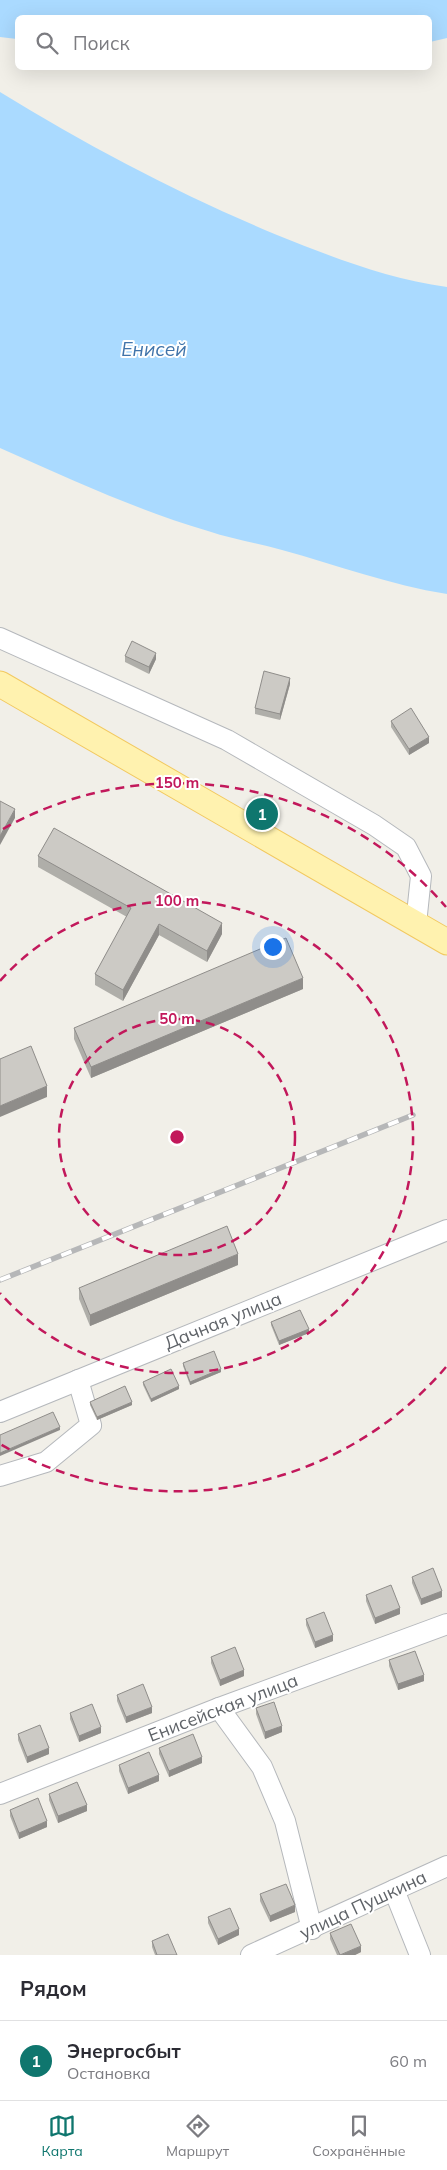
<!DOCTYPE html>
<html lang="ru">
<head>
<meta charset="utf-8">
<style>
	:root { --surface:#fff; --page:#f7f7f7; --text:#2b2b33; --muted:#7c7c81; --line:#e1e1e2; --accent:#0f766e }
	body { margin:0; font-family:Mulish,sans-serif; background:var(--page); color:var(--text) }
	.you { position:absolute; left:272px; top:946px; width:18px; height:18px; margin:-12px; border:4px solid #fff; border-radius:50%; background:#1a73e8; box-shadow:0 0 0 8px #1a73e833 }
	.badge { display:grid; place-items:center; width:32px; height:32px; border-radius:50%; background:var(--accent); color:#fff; font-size:16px; font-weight:700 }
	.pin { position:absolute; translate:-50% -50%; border:2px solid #fff; box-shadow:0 1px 5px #0006 }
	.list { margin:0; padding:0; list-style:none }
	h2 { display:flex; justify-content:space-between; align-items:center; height:65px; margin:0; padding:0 20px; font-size:21px }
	h2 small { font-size:16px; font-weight:400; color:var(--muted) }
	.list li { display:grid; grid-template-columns:32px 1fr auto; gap:15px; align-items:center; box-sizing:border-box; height:80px; padding:0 20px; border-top:1px solid var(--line) }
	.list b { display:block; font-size:19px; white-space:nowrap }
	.list p { margin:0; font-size:16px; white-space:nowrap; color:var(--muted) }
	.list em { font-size:16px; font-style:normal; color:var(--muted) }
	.icon { flex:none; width:28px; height:28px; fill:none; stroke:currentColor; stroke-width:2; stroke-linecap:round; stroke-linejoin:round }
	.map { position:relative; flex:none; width:447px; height:1955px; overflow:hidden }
	.search { position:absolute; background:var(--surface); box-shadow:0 5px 20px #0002; left:15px; right:15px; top:15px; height:55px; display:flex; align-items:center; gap:12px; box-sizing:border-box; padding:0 18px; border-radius:8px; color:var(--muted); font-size:19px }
	.sheet { height:145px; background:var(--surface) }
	nav { display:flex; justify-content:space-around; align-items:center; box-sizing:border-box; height:70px; border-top:1px solid var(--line); background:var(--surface); font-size:14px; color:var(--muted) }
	nav a { display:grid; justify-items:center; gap:2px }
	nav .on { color:var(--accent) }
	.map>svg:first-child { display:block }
</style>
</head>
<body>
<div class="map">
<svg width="447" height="1955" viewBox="0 0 447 1955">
	<rect width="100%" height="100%" fill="#f1efe8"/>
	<g fill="#aadaff">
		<polygon points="0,0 447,0 447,38 430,42 430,18 18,18 17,39 0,37"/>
		<path d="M0,92C89,147 181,195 277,235C332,257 388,279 447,287V594C390,585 337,565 282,550C257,543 232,539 208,531C136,510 68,478 0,448Z"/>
	</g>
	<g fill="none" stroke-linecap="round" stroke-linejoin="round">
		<defs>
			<g id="minor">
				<polyline points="0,638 227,740 374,825 406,847 421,876 416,924"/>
				<polyline points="0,1412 447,1230"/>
				<polyline points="0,1476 46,1462 91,1425 78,1380"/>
				<polyline points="219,1708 262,1767 285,1821 312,1929"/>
				<polyline points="0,1794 219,1708 447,1624"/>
				<polyline points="394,1890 420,1955"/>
				<polyline points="251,1955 447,1866"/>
			</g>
			<polyline id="major" points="0,684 447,942"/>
		</defs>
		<use href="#minor" stroke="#b5b8bc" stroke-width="22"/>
		<use href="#major" stroke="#f2c960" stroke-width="27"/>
		<use href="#minor" stroke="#fff" stroke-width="20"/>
		<use href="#major" stroke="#fff2af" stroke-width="25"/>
		<defs>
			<polyline id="rail" points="0,1280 413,1115"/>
		</defs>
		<use href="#rail" stroke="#b6b7b8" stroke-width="5.5"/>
		<use href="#rail" stroke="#fff" stroke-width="4" stroke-dasharray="11" stroke-linecap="butt"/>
	</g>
	<g fill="#afaea9">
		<polygon points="125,656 156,659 149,674 125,662"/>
		<polygon points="290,684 280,720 255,714 255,708"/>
		<polygon points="391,721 429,743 409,755 391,727"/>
		<polygon points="38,856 222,934 207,962 159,935 123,1001 95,985 95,974 127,917 38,867"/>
		<polygon points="303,989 91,1078 74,1039 74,1028"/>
		<polygon points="238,1265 90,1326 79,1299 79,1288"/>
		<polygon points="271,1322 309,1333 279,1345 271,1325"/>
		<polygon points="183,1363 221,1372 190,1385 183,1366"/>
		<polygon points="143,1382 179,1389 151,1402 143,1385"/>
		<polygon points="90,1402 132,1405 97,1420 90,1405"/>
		<polygon points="412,1577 442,1597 421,1605 412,1583"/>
		<polygon points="366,1595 400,1614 375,1624 366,1601"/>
		<polygon points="306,1619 333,1641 315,1648 306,1625"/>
		<polygon points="211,1657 244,1676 220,1686 211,1663"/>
		<polygon points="389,1660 424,1681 398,1690 389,1666"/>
		<polygon points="117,1695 152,1713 126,1723 117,1701"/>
		<polygon points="256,1708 282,1732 265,1739 256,1714"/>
		<polygon points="70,1713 101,1733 79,1742 70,1719"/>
		<polygon points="18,1734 49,1754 27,1763 18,1740"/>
		<polygon points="159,1748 202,1763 169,1777 159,1754"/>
		<polygon points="119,1765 159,1781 128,1794 119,1771"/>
		<polygon points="49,1794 87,1811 58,1823 49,1800"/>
		<polygon points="10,1810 47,1827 19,1839 10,1816"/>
		<polygon points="260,1894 295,1912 270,1922 260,1901"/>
		<polygon points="208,1917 239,1935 218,1945 208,1923"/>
		<polygon points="330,1933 361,1952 355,1955 337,1955 330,1939"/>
		<polygon points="152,1941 177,1955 155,1955 152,1947"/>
	</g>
	<g fill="#8f8d8a">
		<polygon points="156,653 156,659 149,674 149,667"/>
		<polygon points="290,678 290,684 280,720 280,714"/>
		<polygon points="429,737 429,743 409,755 409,749"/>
		<polygon points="15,809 15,818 0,845 0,836"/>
		<polygon points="222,923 222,934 207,962 207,951"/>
		<polygon points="159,924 159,935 123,1001 123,990"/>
		<polygon points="303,978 303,989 91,1078 91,1067"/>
		<polygon points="47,1086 47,1097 0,1117 0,1106"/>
		<polygon points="238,1254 238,1265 90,1326 90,1315"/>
		<polygon points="309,1329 309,1333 279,1345 279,1341"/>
		<polygon points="221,1369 221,1372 190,1385 190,1382"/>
		<polygon points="179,1386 179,1389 151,1402 151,1399"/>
		<polygon points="132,1402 132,1405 97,1420 97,1417"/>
		<polygon points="60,1427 60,1430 0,1456 0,1453"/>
		<polygon points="442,1591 442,1597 421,1605 421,1599"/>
		<polygon points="400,1608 400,1614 375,1624 375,1618"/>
		<polygon points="333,1635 333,1641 315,1648 315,1642"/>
		<polygon points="244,1670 244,1676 220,1686 220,1680"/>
		<polygon points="424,1675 424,1681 398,1690 398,1684"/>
		<polygon points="152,1707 152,1713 126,1723 126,1717"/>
		<polygon points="282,1726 282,1732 265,1739 265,1732"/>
		<polygon points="101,1727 101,1733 79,1742 79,1736"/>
		<polygon points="49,1748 49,1754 27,1763 27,1757"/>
		<polygon points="202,1757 202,1763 169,1777 169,1771"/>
		<polygon points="159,1775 159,1781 128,1794 128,1788"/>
		<polygon points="87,1805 87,1811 58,1823 58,1816"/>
		<polygon points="47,1821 47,1827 19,1839 19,1833"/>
		<polygon points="295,1905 295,1912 270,1922 270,1916"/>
		<polygon points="239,1929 239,1935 218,1945 218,1939"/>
		<polygon points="361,1946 361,1952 355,1955 341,1955"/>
	</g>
	<g fill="#cccac5" stroke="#8f8d8a">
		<polygon points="132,641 156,653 149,667 125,656"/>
		<polygon points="264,671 290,678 280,714 255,708"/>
		<polygon points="411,708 429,737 409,749 391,721"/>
		<polygon points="0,801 15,809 0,836"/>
		<polygon points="54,828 222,923 207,951 159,924 123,990 95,974 131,908 38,856"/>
		<polygon points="286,938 303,978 91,1067 74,1028"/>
		<polygon points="31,1046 47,1086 0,1106 0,1059"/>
		<polygon points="227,1226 238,1254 90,1315 79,1288"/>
		<polygon points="300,1310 309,1329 279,1341 271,1322"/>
		<polygon points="214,1351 221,1369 190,1382 183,1363"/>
		<polygon points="171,1369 179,1386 151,1399 143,1382"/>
		<polygon points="125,1386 132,1402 97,1417 90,1402"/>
		<polygon points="53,1412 60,1427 0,1453 0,1435"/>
		<polygon points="433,1568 442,1591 421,1599 412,1577"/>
		<polygon points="391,1585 400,1608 375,1618 366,1595"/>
		<polygon points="324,1612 333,1635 315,1642 306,1619"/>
		<polygon points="235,1647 244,1670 220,1680 211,1657"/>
		<polygon points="415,1651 424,1675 398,1684 389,1660"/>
		<polygon points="143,1684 152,1707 126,1717 117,1695"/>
		<polygon points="274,1702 282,1726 265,1732 256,1708"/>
		<polygon points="92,1704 101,1727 79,1736 70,1713"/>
		<polygon points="40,1725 49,1748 27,1757 18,1734"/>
		<polygon points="193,1734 202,1757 169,1771 159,1748"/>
		<polygon points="149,1752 159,1775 128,1788 119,1765"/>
		<polygon points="77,1782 87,1805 58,1816 49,1794"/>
		<polygon points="38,1798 47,1821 19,1833 10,1810"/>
		<polygon points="286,1884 295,1905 270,1916 260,1894"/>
		<polygon points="230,1908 239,1929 218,1939 208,1917"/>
		<polygon points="351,1924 361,1946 340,1955 330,1933"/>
		<polygon points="168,1934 177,1955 157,1955 152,1941"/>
	</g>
	<g fill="none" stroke="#c2185b" stroke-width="2.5" stroke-dasharray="9 6">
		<circle cx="177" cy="1137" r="118"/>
		<path d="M0 981A236 236 0 1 1 0 1293"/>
		<path d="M446 1367A354 354 0 0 1 0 1444M3 829A354 354 0 0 1 446 907"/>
	</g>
	<g text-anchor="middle" stroke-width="4" stroke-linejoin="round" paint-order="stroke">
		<g font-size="18" fill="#5f6368" stroke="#fff">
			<text transform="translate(223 1321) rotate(-22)" y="6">Дачная улица</text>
			<text transform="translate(223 1708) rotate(-21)" y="6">Енисейская улица</text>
			<text transform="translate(363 1905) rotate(-25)" y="6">улица Пушкина</text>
		</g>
		<g font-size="19" font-style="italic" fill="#4174aa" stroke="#fff">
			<text x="154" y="356">Енисей</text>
		</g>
	</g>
	<circle cx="177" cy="1137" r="8" fill="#c2185b" stroke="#fff" stroke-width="2.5"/>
	<g font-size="15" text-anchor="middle" font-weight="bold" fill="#c2185b" stroke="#fff" stroke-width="4" stroke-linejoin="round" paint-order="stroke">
		<text x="177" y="788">150 m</text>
		<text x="177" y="906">100 m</text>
		<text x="177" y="1024">50 m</text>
	</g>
</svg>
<div class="you"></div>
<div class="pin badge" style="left:262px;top:814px">1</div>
<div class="search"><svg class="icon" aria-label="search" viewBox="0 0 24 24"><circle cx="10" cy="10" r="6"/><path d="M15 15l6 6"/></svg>Поиск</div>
</div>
<section class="sheet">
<h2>Рядом<small></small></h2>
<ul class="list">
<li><span class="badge">1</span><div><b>Энергосбыт</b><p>Остановка</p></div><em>60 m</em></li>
</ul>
</section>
<nav>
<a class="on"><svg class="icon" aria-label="map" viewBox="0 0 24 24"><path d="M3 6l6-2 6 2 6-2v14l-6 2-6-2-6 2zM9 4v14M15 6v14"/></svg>Карта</a>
<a><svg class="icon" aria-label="directions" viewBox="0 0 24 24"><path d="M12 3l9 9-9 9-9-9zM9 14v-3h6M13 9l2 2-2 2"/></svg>Маршрут</a>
<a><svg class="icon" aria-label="saved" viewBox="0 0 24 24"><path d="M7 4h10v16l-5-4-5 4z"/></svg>Сохранённые</a>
</nav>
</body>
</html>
